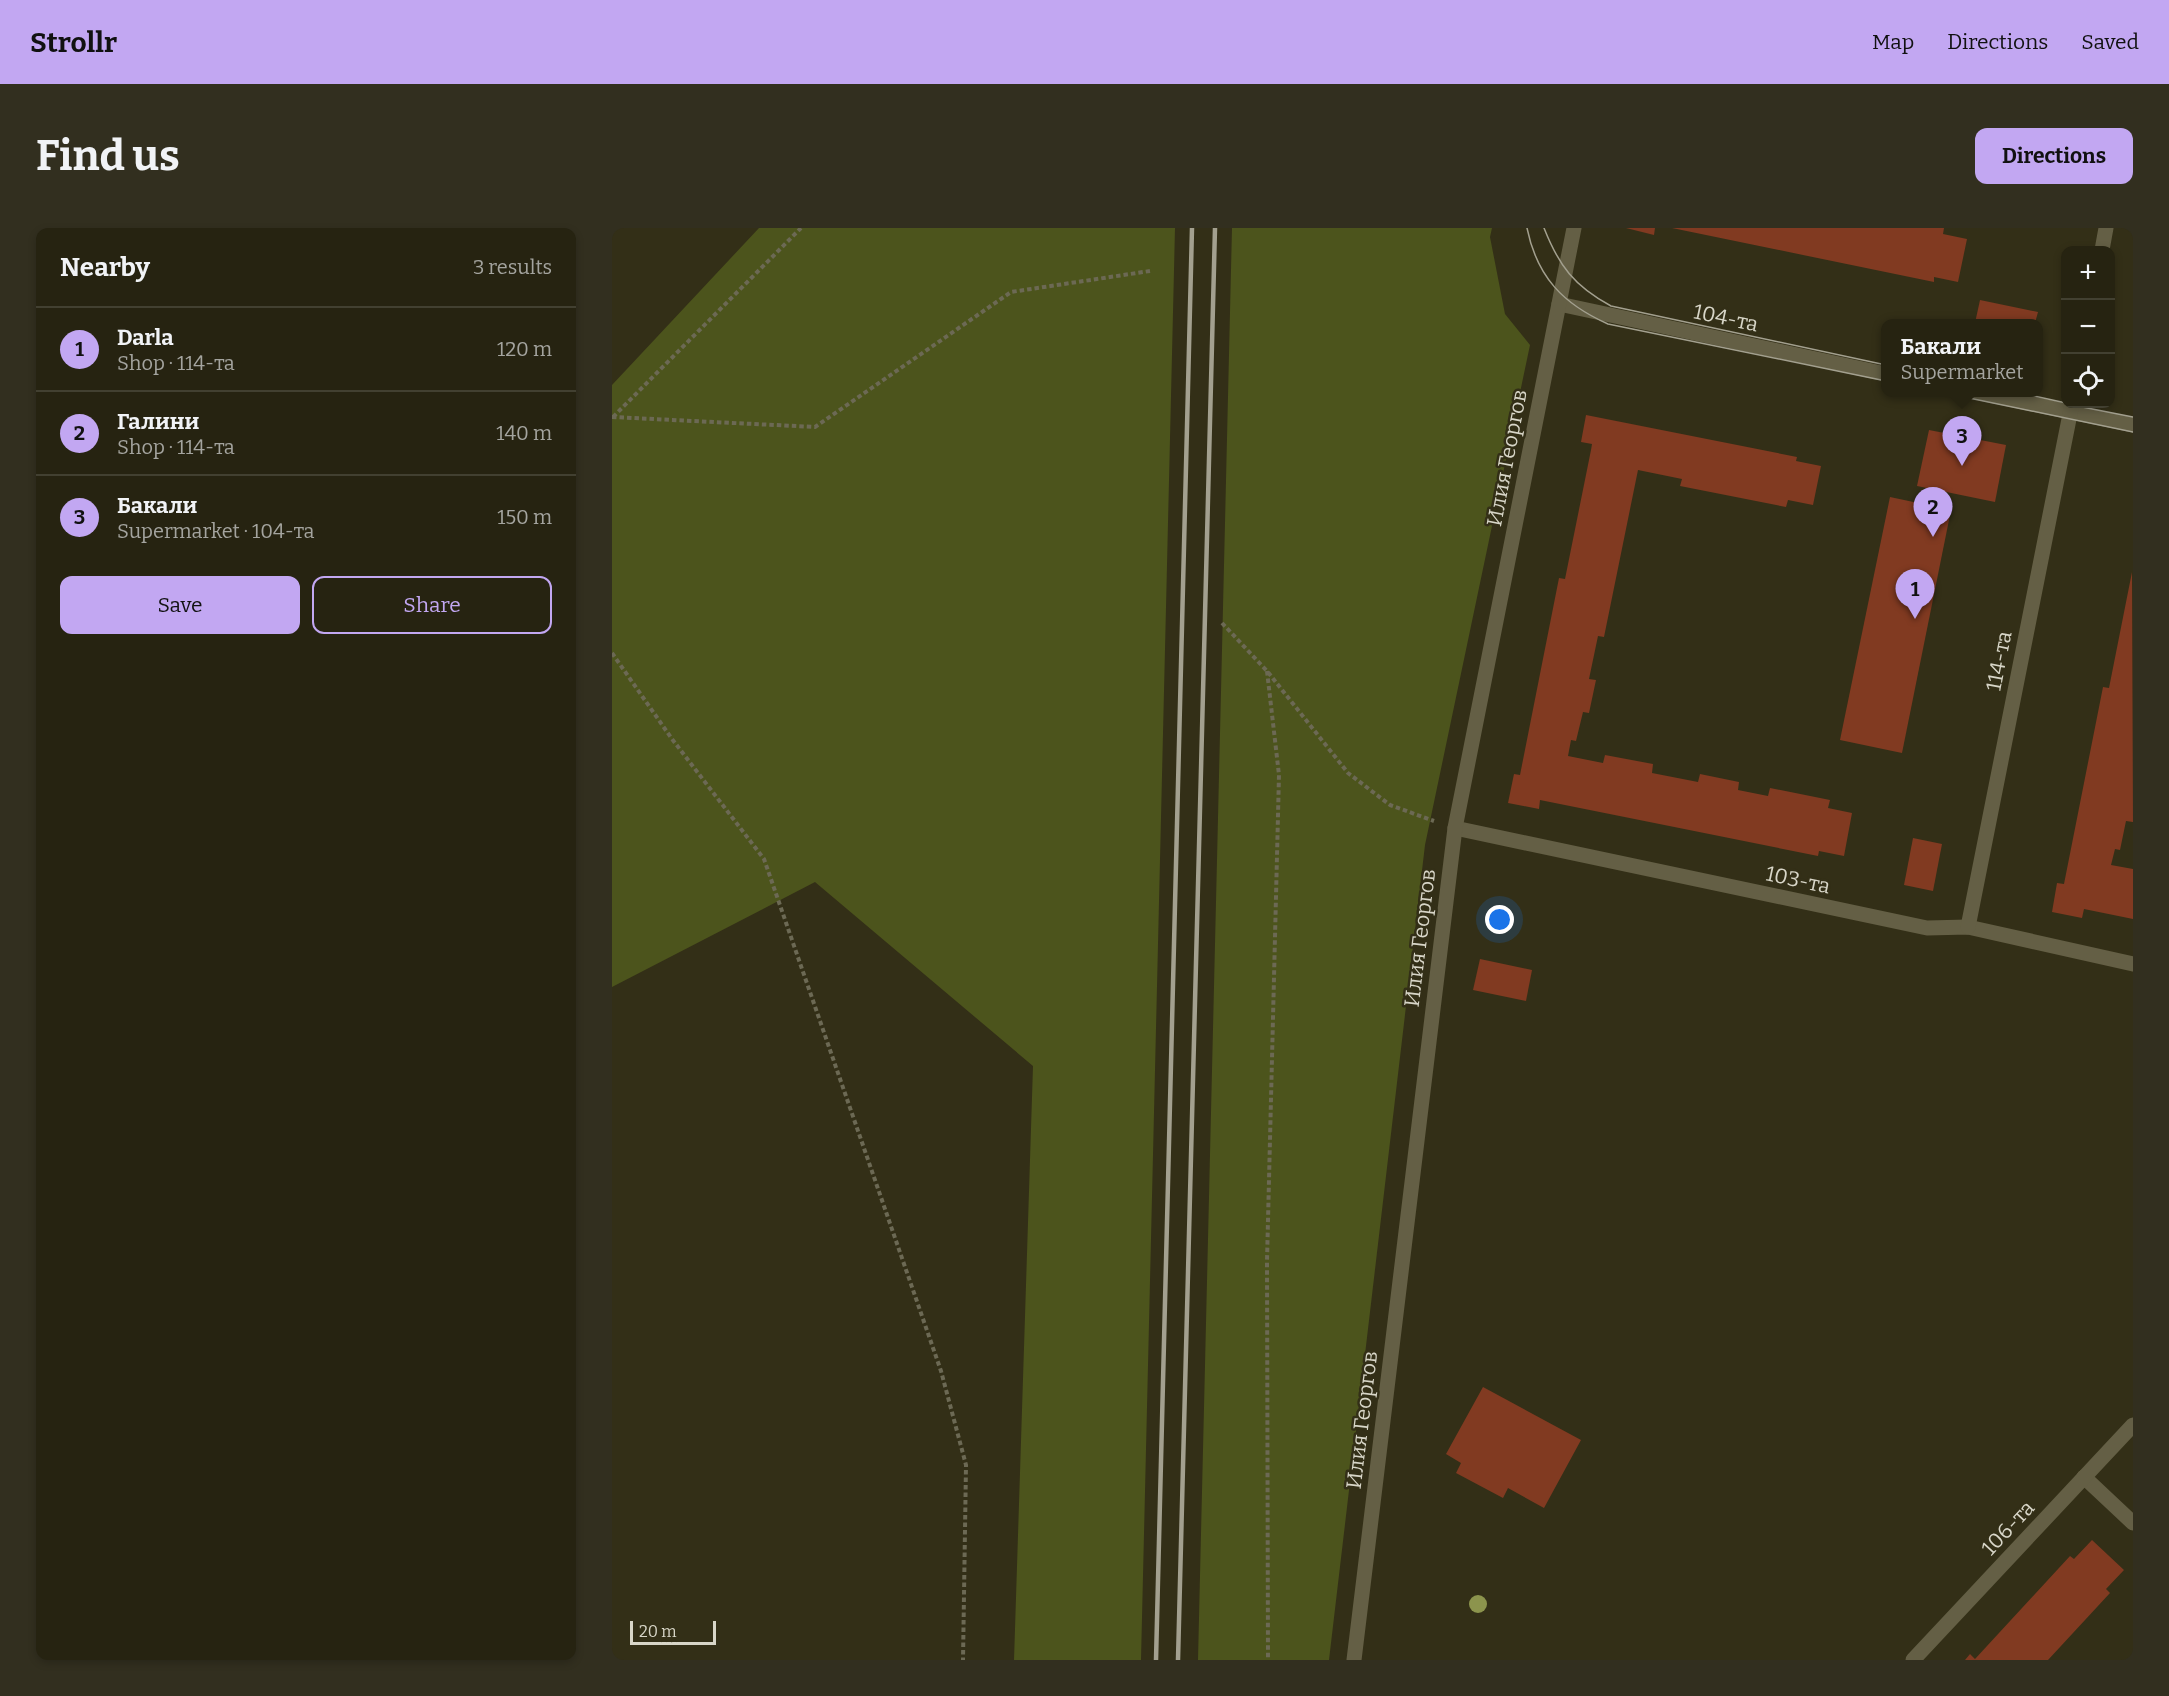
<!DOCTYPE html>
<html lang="en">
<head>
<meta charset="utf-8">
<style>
	:root { --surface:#262311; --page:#322f1f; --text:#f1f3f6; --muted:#a4a49f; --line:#424031; --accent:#c2a7f2 }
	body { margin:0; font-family:Bitter,serif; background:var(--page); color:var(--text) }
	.controls { position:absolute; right:18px; top:18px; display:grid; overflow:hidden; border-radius:12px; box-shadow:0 3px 9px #0003 }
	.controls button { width:54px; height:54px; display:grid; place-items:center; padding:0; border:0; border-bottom:2px solid var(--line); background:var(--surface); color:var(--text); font:30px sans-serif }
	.scale { position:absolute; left:18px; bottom:15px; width:86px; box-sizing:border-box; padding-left:6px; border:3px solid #d8d6c8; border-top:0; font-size:16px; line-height:21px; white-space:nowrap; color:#d8d6c8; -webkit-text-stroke:4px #332f17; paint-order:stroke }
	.you { position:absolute; left:888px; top:692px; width:21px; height:21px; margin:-15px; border:4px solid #fff; border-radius:50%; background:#1a73e8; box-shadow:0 0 0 9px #1a73e833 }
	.badge { display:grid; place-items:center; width:39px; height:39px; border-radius:50%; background:var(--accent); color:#111; font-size:20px; font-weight:700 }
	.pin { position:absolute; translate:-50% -50px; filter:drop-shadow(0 2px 3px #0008) }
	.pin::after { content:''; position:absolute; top:32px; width:21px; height:18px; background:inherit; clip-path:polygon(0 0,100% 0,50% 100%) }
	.popup { position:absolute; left:1269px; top:91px; width:162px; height:78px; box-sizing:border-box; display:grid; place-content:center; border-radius:12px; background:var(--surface); filter:drop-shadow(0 2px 4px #0005); font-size:20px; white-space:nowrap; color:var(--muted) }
	.popup b { font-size:22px; color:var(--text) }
	.popup::after { content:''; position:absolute; left:50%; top:100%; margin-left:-12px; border:12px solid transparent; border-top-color:var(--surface) }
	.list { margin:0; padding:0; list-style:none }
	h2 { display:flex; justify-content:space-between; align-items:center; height:78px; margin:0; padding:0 24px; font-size:26px }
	h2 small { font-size:20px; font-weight:400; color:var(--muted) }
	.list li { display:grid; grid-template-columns:39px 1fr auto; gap:18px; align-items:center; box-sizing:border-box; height:84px; padding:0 24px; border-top:2px solid var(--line) }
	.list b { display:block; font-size:22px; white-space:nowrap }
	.list p { margin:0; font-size:20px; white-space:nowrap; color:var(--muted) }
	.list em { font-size:20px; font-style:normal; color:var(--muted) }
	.actions { display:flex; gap:12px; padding:18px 24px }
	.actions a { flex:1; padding:14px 0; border:2px solid var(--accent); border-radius:12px; text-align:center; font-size:21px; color:var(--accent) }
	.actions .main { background:var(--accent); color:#111 }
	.icon { flex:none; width:33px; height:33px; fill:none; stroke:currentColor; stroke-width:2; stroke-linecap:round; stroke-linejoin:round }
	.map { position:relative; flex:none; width:1521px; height:1432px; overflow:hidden; border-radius:12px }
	header { display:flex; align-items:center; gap:36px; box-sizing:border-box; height:84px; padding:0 30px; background:var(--accent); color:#111 }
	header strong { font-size:28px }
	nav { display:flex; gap:33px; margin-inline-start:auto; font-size:21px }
	.intro { display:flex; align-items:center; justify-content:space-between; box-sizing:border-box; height:144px; padding:0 36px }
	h1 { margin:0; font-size:42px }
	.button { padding:15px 27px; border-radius:12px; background:var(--accent); color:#111; font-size:21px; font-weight:700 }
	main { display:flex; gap:36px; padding:0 36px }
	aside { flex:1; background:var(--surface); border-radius:12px; box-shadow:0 3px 9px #0003 }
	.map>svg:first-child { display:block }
</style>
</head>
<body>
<header>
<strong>Strollr</strong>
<nav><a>Map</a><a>Directions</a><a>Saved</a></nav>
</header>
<div class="intro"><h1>Find us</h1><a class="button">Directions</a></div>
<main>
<aside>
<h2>Nearby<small>3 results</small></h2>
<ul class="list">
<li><span class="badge">1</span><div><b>Darla</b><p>Shop · 114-та</p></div><em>120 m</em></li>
<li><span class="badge">2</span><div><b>Галини</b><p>Shop · 114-та</p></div><em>140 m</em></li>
<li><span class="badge">3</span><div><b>Бакали</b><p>Supermarket · 104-та</p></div><em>150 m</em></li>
</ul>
<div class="actions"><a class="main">Save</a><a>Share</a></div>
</aside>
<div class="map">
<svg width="1521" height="1432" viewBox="0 0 1521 1432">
	<rect width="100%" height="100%" fill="#332f17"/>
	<g fill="#4c541c">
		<polygon points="147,0 563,0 529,1432 402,1432 421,838 203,654 0,759 0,157"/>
		<polygon points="620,0 880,0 878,9 893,86 918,117 813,617 717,1432 586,1432"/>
	</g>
	<g fill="#813a21">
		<polygon points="1014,0 1043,0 1042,7"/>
		<polygon points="1060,0 1332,0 1331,6 1355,11 1346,54 1322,49 1322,54"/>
		<polygon points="1368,72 1426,84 1423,95 1363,95"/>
		<polygon points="974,187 1185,229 1184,233 1209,238 1201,277 1176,272 1174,279 1068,258 1070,251 1026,242 992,409 986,408 977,451 984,452 977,485 971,484 964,513 959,512 956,528 991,535 993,527 1041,536 1040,545 1086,554 1088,546 1127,554 1126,562 1156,568 1158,560 1218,572 1216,580 1240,585 1232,628 1207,623 1206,628 928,572 927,581 896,575 902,546 908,547 947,350 953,351 979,222 980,216 969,214"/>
		<polygon points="1317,202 1394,217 1383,274 1305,258"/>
		<polygon points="1278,269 1339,282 1290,525 1228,512"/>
		<polygon points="1520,344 1521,594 1514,593 1508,622 1503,621 1499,637 1521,641 1521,691 1472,681 1470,690 1440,684 1445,655 1452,656 1491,459 1497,460"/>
		<polygon points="1301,610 1330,616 1321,663 1292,657"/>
		<polygon points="868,731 920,742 914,773 861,762"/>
		<polygon points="871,1159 969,1212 932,1280 896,1260 891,1270 844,1245 849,1235 834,1226"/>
		<polygon points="1480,1312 1512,1342 1494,1361 1498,1365 1436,1432 1353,1432 1358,1426 1363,1431 1458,1328 1462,1331"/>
	</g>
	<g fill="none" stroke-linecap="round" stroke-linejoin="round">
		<g stroke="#6c6954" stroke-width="4" stroke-dasharray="4.5 3" stroke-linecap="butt">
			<polyline points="0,189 203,199 399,64 538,43"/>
			<polyline points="1,189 189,0"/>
			<polyline points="610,395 655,443 736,545 778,577 822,593"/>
			<polyline points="0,425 60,511 152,631 329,1143 354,1237 351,1432"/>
			<polyline points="655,443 667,547 655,1033 656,1432"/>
		</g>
		<g stroke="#645f45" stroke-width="15">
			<polyline points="1490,22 1494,0"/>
			<polyline points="947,76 1274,146"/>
			<polyline points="1363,164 1521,197"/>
			<polyline points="843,600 1315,700 1356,699 1521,736"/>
			<polyline points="1356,699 1460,176"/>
			<polyline points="1472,1249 1521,1295"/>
			<polyline points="1301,1432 1521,1197"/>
		</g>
		<polyline stroke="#645f45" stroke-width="15" points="742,1432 843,600 962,0"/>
		<g stroke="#a3a08f" stroke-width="1.5">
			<path d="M915,0C925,49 951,76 996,96L1274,153"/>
			<path d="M932,0C947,38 962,58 999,78L1274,137"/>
			<polyline points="1328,164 1521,204"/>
			<polyline points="1404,164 1454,175"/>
			<polyline points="1455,176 1521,189"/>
		</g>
		<g stroke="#a3a08f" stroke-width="4.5">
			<polyline points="544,1432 580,0"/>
			<polyline points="566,1432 603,0"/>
		</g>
	</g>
	<circle fill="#8c944d" cx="866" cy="1376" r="9"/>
	<g text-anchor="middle" stroke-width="5" stroke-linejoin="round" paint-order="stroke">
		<g font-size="21" fill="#d8d6c8" stroke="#332f17">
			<text transform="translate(1114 90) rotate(12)" y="7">104-та</text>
			<text transform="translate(895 230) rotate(-79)" y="7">Илия Георгов</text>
			<text transform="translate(1387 433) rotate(-79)" y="7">114-та</text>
			<text transform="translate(1186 652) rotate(12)" y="7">103-та</text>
			<text transform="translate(808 710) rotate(-83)" y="7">Илия Георгов</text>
			<text transform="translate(750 1192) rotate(-83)" y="7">Илия Георгов</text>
			<text transform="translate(1396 1300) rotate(-47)" y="7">106-та</text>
		</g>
	</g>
</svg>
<div class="controls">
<button>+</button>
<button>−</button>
<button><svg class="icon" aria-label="locate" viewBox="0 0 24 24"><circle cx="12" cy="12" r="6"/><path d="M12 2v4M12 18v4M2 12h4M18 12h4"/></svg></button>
</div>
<div class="scale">20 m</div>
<div class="you"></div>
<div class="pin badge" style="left:1303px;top:391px">1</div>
<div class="pin badge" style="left:1321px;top:309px">2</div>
<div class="pin badge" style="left:1350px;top:238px">3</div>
<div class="popup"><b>Бакали</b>Supermarket</div>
</div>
</main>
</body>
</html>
